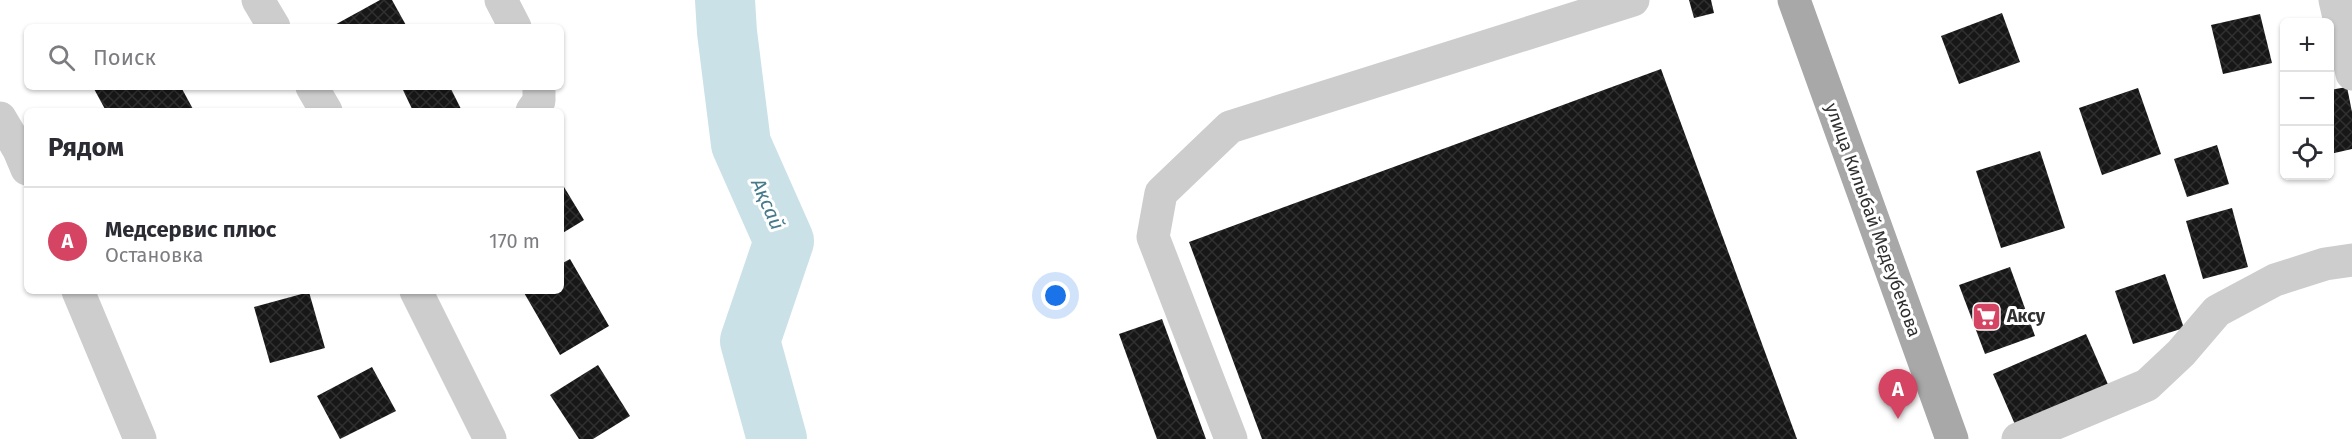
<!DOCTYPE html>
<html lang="ru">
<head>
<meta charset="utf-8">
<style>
	:root { --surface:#fff; --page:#f2f2f3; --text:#2b2b33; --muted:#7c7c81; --line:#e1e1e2; --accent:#d54462 }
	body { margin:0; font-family:"Fira Sans",sans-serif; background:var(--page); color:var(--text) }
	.controls { position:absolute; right:18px; top:18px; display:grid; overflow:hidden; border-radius:9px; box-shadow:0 2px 4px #0004 }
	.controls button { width:54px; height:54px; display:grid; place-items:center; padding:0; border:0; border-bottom:2px solid var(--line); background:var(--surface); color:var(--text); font:30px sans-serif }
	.you { position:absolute; left:1056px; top:296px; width:21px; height:21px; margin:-15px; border:4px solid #fff; border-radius:50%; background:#1a73e8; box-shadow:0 0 0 9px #1a73e833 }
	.badge { display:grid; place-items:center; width:39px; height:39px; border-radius:50%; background:var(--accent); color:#fff; font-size:20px; font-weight:700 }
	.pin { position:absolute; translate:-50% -50px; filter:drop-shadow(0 2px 3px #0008) }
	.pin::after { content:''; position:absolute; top:32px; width:21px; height:18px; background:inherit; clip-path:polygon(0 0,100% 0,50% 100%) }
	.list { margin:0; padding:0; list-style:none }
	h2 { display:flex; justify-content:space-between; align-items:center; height:78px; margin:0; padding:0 24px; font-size:26px }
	h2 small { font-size:20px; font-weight:400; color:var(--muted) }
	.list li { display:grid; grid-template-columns:39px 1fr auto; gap:18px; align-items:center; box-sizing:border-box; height:108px; padding:0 24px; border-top:2px solid var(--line) }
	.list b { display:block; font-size:22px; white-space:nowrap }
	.list p { margin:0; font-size:20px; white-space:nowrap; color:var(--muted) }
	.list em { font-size:20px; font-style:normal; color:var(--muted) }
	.icon { flex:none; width:33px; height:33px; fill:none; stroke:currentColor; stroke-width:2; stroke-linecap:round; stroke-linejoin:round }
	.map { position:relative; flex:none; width:2352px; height:439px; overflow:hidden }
	.search { position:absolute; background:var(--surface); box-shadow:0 2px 4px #0004; left:24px; top:24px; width:540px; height:66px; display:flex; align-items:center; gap:15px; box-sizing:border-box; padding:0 21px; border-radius:9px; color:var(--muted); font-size:22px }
	.panel { position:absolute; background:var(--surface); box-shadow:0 2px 4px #0004; left:24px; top:108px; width:540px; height:186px; border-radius:9px }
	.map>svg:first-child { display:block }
</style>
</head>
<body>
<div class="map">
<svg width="2352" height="439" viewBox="0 0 2352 439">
	<defs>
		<pattern id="building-cross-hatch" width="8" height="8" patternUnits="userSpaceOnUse" patternTransform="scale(1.5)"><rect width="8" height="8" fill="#171717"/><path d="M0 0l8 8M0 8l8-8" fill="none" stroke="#303030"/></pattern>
	</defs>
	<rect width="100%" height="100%" fill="#fff"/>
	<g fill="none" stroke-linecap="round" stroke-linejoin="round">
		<polyline stroke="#cbe1e8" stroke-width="60" points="725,0 727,32 741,144 784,241 750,341 777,439"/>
	</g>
	<g fill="url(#building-cross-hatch)">
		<polygon points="380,0 392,0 407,27 331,27"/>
		<polygon points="1689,0 1711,0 1714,13 1694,18"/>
		<polygon points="2002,13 2020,62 1959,84 1941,36"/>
		<polygon points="2260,14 2272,63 2223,74 2211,25"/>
		<polygon points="1661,69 1797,439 1262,439 1189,242"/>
		<polygon points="93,87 181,87 194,111 106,111"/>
		<polygon points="408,87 450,87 462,111 413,111 403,90"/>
		<polygon points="2347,87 2352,112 2352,149 2330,154 2330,90"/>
		<polygon points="2138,88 2161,154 2102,175 2079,108"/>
		<polygon points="2217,145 2229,184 2187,197 2174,159"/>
		<polygon points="2040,151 2065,228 2001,248 1976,171"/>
		<polygon points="561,182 584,220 561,234"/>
		<polygon points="2232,208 2248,267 2203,279 2186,221"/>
		<polygon points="570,259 609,326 560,355 523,291 561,291 561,264"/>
		<polygon points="2010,267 2035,336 1985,354 1959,285"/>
		<polygon points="2165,274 2184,328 2133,344 2115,291"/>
		<polygon points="309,292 325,348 270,363 254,307"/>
		<polygon points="1162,319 1206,439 1157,439 1119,334"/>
		<polygon points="2086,334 2110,389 2017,429 1993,374"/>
		<polygon points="598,365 630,416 593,439 579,439 550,395"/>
		<polygon points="372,367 396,411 340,439 317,396"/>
	</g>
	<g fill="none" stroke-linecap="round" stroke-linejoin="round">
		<g stroke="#cdcdcd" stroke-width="33">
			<polyline points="258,0 274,27"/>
			<polyline points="501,0 515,27"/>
			<polyline points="2335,0 2352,74"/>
			<polyline points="312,87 326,111"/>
			<polyline points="532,111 539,101 539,87"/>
			<polyline points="0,118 19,150 27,169"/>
			<polyline points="78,291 140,439"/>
			<polyline points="416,291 490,439"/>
			<polyline points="1231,439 1153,237 1161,193 1230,127 1633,0"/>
			<polyline points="2018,439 2147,385 2181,353 2217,311 2275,280 2325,264 2352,260"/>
		</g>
		<polyline stroke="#a8a8a8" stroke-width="33" points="1794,0 1952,439"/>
	</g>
	<defs>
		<symbol id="supermarket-square" viewBox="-11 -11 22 22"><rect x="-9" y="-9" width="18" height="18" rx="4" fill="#d54462" stroke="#fff"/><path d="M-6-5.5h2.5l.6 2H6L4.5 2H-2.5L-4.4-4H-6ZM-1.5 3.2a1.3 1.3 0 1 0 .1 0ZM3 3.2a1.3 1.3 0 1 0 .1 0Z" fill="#fff"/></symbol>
	</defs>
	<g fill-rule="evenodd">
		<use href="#supermarket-square" x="1970" y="300" width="33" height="33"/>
	</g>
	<g text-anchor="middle" stroke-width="6" stroke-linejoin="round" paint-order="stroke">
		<g font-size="18" fill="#303030" stroke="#fff">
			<text transform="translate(1873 220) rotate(70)" y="6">улица Килыбай Медеубекова</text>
		</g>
		<g font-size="18" font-weight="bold" fill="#303030" stroke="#fff" text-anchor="start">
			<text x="2007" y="322">Аксу</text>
		</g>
		<g font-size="20" font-style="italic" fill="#457a8b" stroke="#fff">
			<text transform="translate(768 204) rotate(66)" y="7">Ақсай</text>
		</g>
	</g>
</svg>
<div class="controls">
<button>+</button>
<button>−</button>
<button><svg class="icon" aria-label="locate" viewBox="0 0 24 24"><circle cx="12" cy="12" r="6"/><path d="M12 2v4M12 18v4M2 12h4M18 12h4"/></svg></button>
</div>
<div class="you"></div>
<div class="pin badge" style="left:1898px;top:419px">A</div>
<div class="search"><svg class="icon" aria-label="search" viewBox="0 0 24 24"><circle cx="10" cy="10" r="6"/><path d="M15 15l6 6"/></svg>Поиск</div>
<section class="panel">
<h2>Рядом<small></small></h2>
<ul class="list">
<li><span class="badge">A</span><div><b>Медсервис плюс</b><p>Остановка</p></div><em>170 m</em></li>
</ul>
</section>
</div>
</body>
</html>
